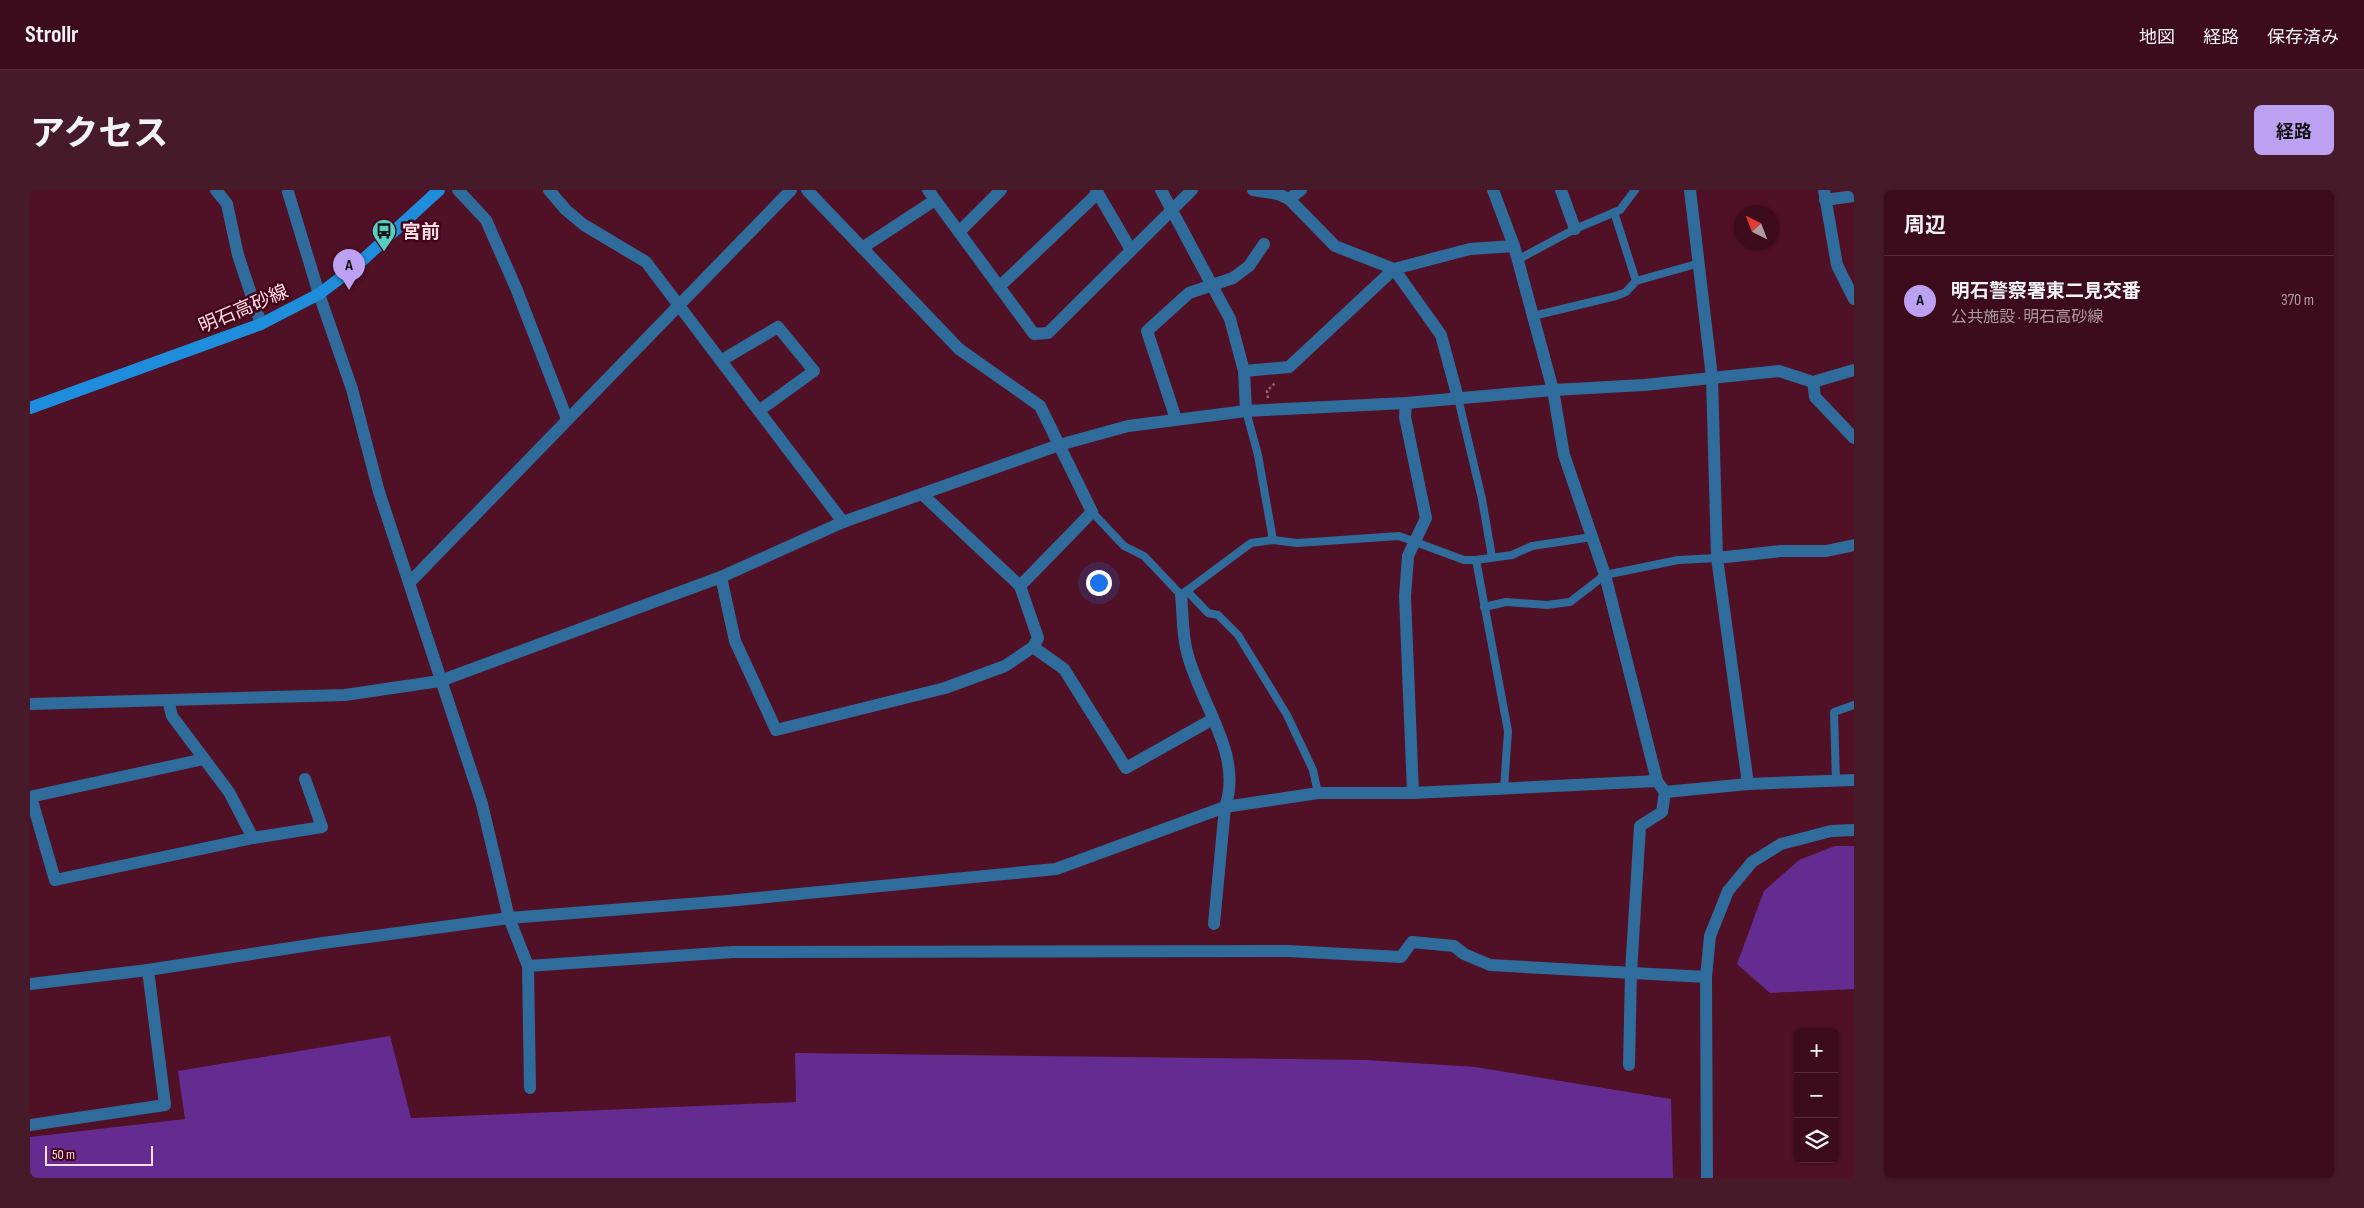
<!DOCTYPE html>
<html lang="ja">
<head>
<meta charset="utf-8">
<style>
	:root { --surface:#3c0c1c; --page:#471a29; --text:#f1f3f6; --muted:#ac9ba3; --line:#552c3b; --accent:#bca0f2 }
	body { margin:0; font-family:"Sofia Sans Condensed","Noto Sans JP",sans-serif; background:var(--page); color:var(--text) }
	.controls { position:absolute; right:15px; bottom:15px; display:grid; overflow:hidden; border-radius:8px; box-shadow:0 1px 4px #0004 }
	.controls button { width:45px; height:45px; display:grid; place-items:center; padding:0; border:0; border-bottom:1px solid var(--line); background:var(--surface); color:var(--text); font:25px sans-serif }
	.compass { position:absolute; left:1704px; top:15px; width:45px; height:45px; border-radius:50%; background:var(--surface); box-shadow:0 1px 4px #0004; rotate:318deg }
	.scale { position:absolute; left:15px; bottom:12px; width:108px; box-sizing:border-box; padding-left:5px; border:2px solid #fddce2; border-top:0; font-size:14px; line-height:18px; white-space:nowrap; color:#fddce2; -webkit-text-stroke:4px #44031b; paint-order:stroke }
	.you { position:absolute; left:1068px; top:392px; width:18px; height:18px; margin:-12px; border:4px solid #fff; border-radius:50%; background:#1a73e8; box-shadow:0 0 0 8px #1a73e833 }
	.badge { display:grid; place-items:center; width:32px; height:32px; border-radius:50%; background:var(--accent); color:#111; font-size:16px; font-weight:700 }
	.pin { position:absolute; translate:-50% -41px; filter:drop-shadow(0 1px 2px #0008) }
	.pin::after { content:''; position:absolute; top:26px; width:18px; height:15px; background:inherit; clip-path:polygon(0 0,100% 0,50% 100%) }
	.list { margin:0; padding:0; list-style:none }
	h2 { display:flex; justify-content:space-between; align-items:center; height:65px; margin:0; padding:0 20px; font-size:21px }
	h2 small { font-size:16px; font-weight:400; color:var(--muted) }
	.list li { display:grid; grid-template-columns:32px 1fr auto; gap:15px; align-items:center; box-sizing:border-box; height:90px; padding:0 20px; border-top:1px solid var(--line) }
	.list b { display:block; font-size:19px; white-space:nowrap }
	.list p { margin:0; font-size:16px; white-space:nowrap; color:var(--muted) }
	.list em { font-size:16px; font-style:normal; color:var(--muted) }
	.icon { flex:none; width:28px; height:28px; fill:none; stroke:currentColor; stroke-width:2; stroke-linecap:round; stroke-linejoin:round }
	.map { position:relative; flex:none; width:1824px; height:988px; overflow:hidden; border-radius:8px }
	header { display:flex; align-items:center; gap:30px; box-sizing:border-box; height:70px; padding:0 25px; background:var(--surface); border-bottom:1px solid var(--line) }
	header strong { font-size:24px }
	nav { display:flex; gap:28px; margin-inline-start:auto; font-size:18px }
	.intro { display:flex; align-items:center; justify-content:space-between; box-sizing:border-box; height:120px; padding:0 30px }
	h1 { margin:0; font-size:35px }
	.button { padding:12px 22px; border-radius:8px; background:var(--accent); color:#111; font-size:18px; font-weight:700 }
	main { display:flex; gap:30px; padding:0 30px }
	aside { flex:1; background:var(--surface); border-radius:8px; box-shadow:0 1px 4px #0004 }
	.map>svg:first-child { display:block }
</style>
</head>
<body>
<header>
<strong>Strollr</strong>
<nav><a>地図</a><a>経路</a><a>保存済み</a></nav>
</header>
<div class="intro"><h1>アクセス</h1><a class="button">経路</a></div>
<main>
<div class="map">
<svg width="1824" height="988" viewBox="0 0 1824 988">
	<rect width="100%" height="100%" fill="#501025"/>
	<g fill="#642c91">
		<polygon points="1805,656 1824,656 1824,799 1740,803 1707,774 1734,701 1769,670"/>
		<polygon points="360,846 381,928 766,912 765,863 1337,870 1445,877 1641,909 1643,988 0,988 0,947 155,929 148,881"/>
	</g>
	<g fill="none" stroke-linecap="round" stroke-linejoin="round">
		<polyline stroke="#976473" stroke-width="2.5" stroke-dasharray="2.5 2.5" stroke-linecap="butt" points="1238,208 1237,201 1246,192"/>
		<g stroke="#2f6c9c" stroke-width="8">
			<polyline points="1584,22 1606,91"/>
			<polyline points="1487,70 1545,39 1590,20 1605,0"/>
			<polyline points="1503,126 1586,106 1596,102 1606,91 1670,73"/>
			<polyline points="1428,208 1452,309 1462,367"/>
			<polyline points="1216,221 1228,265 1243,350"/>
			<polyline points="1062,322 1094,356 1114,366 1151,405 1221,353 1243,350 1267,353 1369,346 1434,370 1446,370 1478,541 1474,599"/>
			<polyline points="1446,370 1482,365 1502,356 1562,347"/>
			<polyline points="1157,401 1178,423 1188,425 1208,445 1257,525 1283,580 1288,603"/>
			<polyline points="1454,417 1476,412 1517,415 1540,412 1575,385 1648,370 1687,368"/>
			<polyline points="1806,591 1804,522 1824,515"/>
		</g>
		<g stroke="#2f6c9c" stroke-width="12">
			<polyline points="186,0 197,14 208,65 231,134"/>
			<polyline points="428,0 456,30 486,98 537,229"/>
			<polyline points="519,0 536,20 554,35 616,72 813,332"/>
			<polyline points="777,0 929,159 1010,216 1062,322 990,396"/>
			<polyline points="898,0 1004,144 1018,143 1162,0"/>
			<polyline points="1066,0 1101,60"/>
			<polyline points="1131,0 1200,129 1214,181"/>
			<polyline points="1223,0 1248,4 1259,9 1305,56 1364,79 1411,145 1428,208"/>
			<polyline points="1463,0 1484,56 1523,200 1534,265 1575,385 1627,591"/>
			<polyline points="1531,0 1545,39"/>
			<polyline points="1660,0 1682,187 1687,368 1718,594"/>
			<polyline points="1794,0 1807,75 1824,109"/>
			<polyline points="258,2 289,104 322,199 349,302 452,614 479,728 498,776 500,898"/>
			<polyline points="1259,9 1271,0"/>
			<polyline points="1795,10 1824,6"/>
			<polyline points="929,42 971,0"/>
			<polyline points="832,58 905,10"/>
			<polyline points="969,97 1068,3"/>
			<polyline points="692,170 748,137 784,181 730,220"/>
			<polyline points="1783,192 1785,207 1824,248"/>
			<polyline points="1376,213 1375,227 1396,328 1378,366 1375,406 1383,603"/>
			<polyline points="1216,221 1214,181 1259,177 1364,79 1440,59 1484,56"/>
			<polyline points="1146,229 1117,141 1159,103 1203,88 1219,76 1234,54"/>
			<polyline points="1687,368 1751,361 1796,361 1824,355"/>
			<polyline points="691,387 705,451 746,540 915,498 975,476 1003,457 1008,448 990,396 892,304"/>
			<polyline points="380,392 761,0"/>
			<path d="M1151,405C1153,423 1152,444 1157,462C1169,512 1214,565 1195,617L1184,734"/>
			<polyline points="1003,457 1034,479 1096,578 1183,529"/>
			<polyline points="138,510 142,526 199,602 223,648"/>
			<polyline points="0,514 315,505 410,491 691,387 813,332 1029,255 1098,236 1216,221 1376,213 1523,200 1614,195 1749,181 1783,192 1824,180"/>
			<polyline points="0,607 174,569"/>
			<polyline points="1,607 25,690 223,648 292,637 275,589"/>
			<polyline points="498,776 703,762 1258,761 1371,767 1382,752 1424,756 1434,764 1460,775 1676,787"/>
			<polyline points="0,794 118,780 293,753 479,728 697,711 1026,679 1195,617 1288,603 1383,603 1627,591 1635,602 1718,594 1824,590"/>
			<polyline points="1599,875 1601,783 1610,636 1632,622 1635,602"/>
			<polyline points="0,935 135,915 118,780"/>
		</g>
		<polyline stroke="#2f6c9c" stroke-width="12" points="1677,988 1676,787 1680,746 1698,701 1722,672 1751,654 1801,641 1824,640"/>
		<polyline stroke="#1e8edc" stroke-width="12" points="0,218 231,134 289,104 325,77 409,0"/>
	</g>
	<defs>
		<symbol id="bus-pin" viewBox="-11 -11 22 30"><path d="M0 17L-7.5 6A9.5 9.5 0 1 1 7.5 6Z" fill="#57cec1" stroke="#44031b"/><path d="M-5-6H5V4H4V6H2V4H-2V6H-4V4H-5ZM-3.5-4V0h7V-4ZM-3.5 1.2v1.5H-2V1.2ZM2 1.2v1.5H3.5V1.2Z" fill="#111"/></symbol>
	</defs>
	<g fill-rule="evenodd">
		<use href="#bus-pin" x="340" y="27" width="28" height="38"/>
	</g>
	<g text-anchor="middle" stroke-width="5" stroke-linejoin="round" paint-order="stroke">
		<g font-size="19" font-weight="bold" fill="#fddce2" stroke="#44031b" text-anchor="start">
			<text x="372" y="48">宮前</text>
		</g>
		<g font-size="19" fill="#fddce2" stroke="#44031b">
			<text transform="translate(213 118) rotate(-23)" y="7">明石高砂線</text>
		</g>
	</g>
</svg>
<div class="controls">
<button>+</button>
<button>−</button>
<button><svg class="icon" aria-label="layers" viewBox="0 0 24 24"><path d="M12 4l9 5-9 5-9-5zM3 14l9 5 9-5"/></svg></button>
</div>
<svg class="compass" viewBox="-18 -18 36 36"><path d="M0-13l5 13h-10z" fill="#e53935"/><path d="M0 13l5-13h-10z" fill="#ac9ba3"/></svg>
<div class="scale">50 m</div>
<div class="you"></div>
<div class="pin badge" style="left:319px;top:100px">A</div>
</div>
<aside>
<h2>周辺<small></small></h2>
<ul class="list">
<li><span class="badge">A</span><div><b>明石警察署東二見交番</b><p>公共施設 · 明石高砂線</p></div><em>370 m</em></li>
</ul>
</aside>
</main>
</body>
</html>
